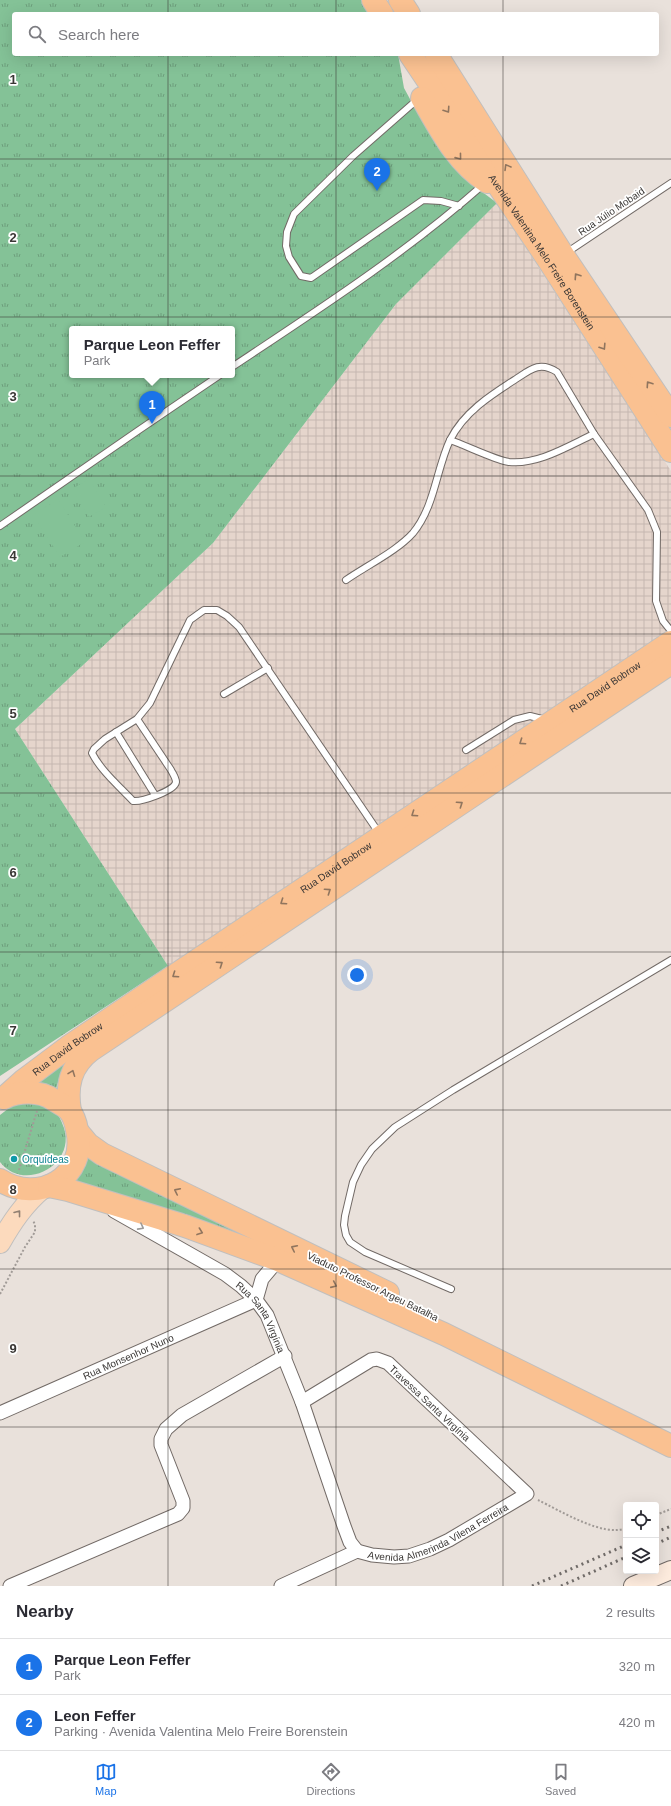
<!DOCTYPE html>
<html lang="en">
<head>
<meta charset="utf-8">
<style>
	:root { --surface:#fff; --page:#f2f2f3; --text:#2b2b33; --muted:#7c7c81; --line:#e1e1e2; --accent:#1a73e8 }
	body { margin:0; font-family:Arial,sans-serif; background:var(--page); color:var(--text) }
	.controls { position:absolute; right:12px; bottom:12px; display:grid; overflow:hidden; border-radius:4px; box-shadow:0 4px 16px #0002 }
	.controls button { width:36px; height:36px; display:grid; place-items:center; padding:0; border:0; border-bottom:1px solid var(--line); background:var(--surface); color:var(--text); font:20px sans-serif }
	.you { position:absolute; left:357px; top:975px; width:14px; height:14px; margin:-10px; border:3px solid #fff; border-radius:50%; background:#1a73e8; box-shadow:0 0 0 6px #1a73e833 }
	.badge { display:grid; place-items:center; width:26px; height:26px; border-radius:50%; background:var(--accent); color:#fff; font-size:13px; font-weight:700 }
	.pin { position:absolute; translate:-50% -33px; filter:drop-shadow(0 1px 2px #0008) }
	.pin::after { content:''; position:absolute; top:21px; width:14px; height:12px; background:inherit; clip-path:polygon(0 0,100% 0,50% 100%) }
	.popup { position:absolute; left:69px; top:326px; width:166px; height:52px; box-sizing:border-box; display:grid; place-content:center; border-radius:4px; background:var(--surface); filter:drop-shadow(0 1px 3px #0005); font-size:13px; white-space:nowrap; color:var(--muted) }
	.popup b { font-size:15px; color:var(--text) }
	.popup::after { content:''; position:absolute; left:50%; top:100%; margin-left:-8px; border:8px solid transparent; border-top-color:var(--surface) }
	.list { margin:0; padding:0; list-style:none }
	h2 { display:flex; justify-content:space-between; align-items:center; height:52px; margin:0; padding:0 16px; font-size:17px }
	h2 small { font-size:13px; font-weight:400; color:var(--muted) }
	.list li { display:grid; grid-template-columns:26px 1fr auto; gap:12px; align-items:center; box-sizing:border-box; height:56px; padding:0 16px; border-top:1px solid var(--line) }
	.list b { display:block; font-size:15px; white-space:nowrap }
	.list p { margin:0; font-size:13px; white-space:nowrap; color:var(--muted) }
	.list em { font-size:13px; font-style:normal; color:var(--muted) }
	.icon { flex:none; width:22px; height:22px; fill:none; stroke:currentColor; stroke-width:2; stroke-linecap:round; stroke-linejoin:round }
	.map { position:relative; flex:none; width:671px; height:1586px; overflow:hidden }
	.search { position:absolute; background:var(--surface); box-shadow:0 4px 16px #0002; left:12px; right:12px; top:12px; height:44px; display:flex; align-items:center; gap:10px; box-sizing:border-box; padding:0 14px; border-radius:4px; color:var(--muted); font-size:15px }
	.sheet { height:164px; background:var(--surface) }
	nav { display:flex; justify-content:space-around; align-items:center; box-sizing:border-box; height:56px; border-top:1px solid var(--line); background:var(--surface); font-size:11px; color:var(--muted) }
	nav a { display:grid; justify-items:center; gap:2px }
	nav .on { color:var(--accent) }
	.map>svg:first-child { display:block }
</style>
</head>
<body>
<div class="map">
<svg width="671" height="1586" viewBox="0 0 671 1586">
	<defs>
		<pattern id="industrial-grid" width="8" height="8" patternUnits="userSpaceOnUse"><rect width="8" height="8" fill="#e5d5cc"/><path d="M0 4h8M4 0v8" fill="none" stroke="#c5b7b0"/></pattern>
		<pattern id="grass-tufts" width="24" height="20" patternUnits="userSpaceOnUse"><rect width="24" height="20" fill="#84c297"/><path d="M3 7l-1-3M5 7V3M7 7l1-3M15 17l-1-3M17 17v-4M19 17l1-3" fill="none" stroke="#6d9e7c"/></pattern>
	</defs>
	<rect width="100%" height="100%" fill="#e9e1db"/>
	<polygon fill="url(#industrial-grid)" points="497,203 671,471 671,635 168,966 15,729 213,543 396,304"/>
	<g fill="url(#grass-tufts)" fill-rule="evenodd">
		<path d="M0,0H365L373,14H14V54H398L404,88L417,112L469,182L497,203L396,304L213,543L15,729L168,966L0,1076ZM72,329H232V375H72Z"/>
		<polygon points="74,1051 61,1073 55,1092 33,1084"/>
		<path d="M36,1102C42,1105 50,1108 55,1112C60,1116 62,1123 64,1128C76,1165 24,1193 0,1162V1115L13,1105Z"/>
		<polygon points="82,1149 274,1250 66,1178"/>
	</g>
	<g fill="#84c297">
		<polygon points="89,479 106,507 89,517 72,489"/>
		<polygon points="58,499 85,542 60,557 33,515"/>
	</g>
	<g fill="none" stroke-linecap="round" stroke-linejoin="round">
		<defs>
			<g id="lane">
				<polyline points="418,99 353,156 294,214 287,232 286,246 289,257 301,276 311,278 423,200 441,201 459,206"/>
				<polyline points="566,253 671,183"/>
				<path d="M232,367C318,310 406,253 484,184"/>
				<path d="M450,440C465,445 495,460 509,462C538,465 568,446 594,434"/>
				<polyline points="0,526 139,430 220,375"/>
				<path d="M346,580C366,566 397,551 413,533C435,506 436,470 450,440C464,412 491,395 516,379C531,369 540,361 557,372L594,434L648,510L657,532L656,601L663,621L671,631"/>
				<polyline points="224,694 268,668"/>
				<path d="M137,719L171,770C173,774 176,778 176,782C175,791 141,802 133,801C120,787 101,771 92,753L94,749L105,739L137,719L150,703L190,620L204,610H217L227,616L239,627L379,833"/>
				<polyline points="116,732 155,795"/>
				<polyline points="466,750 514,720 530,716 546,720"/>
				<polyline points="451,1289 365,1252 350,1242 346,1235 344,1225 345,1216 353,1182 361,1165 372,1149 395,1127 453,1090 671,960"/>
			</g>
			<g id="street">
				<path id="s1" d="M114,1211L225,1274L241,1286L256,1300L267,1315L302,1402L344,1526L350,1542L357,1551"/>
				<polyline points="256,1300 262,1279 278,1260"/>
				<path id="s2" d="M0,1413L256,1300"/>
				<polyline points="10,1586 178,1514 183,1508 183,1501 161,1445 161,1439 166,1429 182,1415 285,1356"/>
				<path id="s3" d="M281,1586L357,1551L372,1555L394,1557L409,1556L430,1549L449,1540L527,1494L388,1363L377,1359L371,1360L302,1402"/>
			</g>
			<polyline id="secondary" points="633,1586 671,1570"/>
			<path id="primary" d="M0,1243C12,1222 24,1204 43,1188"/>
			<g id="highway">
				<polyline points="373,0 382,14"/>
				<polyline points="400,0 409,14"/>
				<path id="s4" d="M410,54L549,261L671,451"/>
				<polyline points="436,54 563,255 671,416"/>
				<path d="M422,98C440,129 456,162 487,182"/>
				<path id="s5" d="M5,1097L24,1080L68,1047L671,642"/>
				<path d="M70,1111C66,1086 70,1066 91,1050L671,663"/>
				<polyline points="78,1132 88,1144 102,1154 388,1293"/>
				<path d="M0,1180C38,1205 88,1177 77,1130C76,1124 73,1115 69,1110C65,1106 59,1103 54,1100C40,1090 18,1091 4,1098"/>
				<polyline points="49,1186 68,1190 185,1226 278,1260 444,1334 671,1446"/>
			</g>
		</defs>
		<use href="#lane" stroke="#726a66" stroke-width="8"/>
		<use href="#street" stroke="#726a66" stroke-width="15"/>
		<use href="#secondary" stroke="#726a66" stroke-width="20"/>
		<use href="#primary" stroke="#c0bfbe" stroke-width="22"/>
		<use href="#highway" stroke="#c0bfbe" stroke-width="24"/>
		<g stroke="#a19b97" stroke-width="2" stroke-dasharray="2 2" stroke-linecap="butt">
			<polyline points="19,1170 37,1111"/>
			<polyline points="0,1294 25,1247 35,1232 35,1225 33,1220"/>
			<path d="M538,1500C559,1510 604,1538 626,1528"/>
			<polyline points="656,1515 671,1509"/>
		</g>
		<use href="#lane" stroke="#fff" stroke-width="6"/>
		<use href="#street" stroke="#fff" stroke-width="13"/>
		<use href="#secondary" stroke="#feecde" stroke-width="18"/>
		<use href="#primary" stroke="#fcdabd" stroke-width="20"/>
		<use href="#highway" stroke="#fac191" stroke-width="22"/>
		<g stroke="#706b68" stroke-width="3" stroke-dasharray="2 4" stroke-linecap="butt">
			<polyline points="656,1532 671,1526"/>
			<polyline points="656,1544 671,1537"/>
			<polyline points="532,1586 626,1545"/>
			<polyline points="561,1586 626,1557"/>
		</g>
	</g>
	<defs><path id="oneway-chevron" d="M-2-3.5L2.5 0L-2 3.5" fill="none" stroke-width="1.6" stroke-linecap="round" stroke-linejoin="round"/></defs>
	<g stroke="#90755e">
		<use href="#oneway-chevron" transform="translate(447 110) rotate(56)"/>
		<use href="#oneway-chevron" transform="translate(459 157) rotate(51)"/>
		<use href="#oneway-chevron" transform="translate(507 167) rotate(-121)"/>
		<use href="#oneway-chevron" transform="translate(577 276) rotate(-124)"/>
		<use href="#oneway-chevron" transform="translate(603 347) rotate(57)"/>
		<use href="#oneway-chevron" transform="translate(649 384) rotate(-124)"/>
		<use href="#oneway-chevron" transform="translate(522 742) rotate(146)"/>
		<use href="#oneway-chevron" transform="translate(460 804) rotate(-34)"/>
		<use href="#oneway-chevron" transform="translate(414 814) rotate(146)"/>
		<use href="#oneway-chevron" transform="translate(328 891) rotate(-34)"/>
		<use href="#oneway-chevron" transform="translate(283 902) rotate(146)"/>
		<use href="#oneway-chevron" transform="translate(220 964) rotate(-34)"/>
		<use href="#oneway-chevron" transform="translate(175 975) rotate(146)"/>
		<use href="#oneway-chevron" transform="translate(72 1073) rotate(-69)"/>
		<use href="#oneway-chevron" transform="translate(177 1191) rotate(-154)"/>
		<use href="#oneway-chevron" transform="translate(200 1232) rotate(20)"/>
		<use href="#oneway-chevron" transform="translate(294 1248) rotate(-154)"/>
		<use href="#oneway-chevron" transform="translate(334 1285) rotate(24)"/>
	</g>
	<use stroke="#918072" href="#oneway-chevron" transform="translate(18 1213) rotate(-52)"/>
	<use stroke="#9c9b9a" href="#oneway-chevron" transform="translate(141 1227) rotate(28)"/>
	<path fill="none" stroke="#3a3735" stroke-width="1" stroke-opacity="0.55" d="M168,0V14M336,0V14M503,0V14M168,54V1586M336,54V1586M503,54V1586M0,159H671M0,317H671M0,476H671M0,634H671M0,793H671M0,952H671M0,1110H671M0,1269H671M0,1427H671"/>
	<circle fill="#0f9aa8" stroke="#fff" stroke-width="1.5" cx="14" cy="1159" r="4"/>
	<g text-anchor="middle" stroke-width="3.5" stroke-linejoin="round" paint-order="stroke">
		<g font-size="10" fill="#3a3735" stroke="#fff">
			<text transform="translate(611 211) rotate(-34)" y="4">Rua Júlio Mobaid</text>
			<text dy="4" stroke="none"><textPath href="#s4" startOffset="238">Avenida Valentina Melo Freire Borenstein</textPath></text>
			<text dy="4" stroke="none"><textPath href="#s5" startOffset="727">Rua David Bobrow</textPath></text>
			<text dy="4" stroke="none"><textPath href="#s5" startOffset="403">Rua David Bobrow</textPath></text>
			<text dy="4" stroke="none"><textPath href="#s5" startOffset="79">Rua David Bobrow</textPath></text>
			<text transform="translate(373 1286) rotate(26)" y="4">Viaduto Professor Argeu Batalha</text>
			<text dy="4" stroke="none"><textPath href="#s1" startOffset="185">Rua Santa Virgínia</textPath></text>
			<text dy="4" stroke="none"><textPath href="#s2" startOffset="140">Rua Monsenhor Nuno</textPath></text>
			<text transform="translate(430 1403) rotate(43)" y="4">Travessa Santa Virgínia</text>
			<text dy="4" stroke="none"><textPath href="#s3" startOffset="171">Avenida Almerinda Vilena Ferreira</textPath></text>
		</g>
		<g font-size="10" fill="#0d838f" stroke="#fff" text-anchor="start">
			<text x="22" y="1163">Orquídeas</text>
		</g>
	</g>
	<g font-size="13" text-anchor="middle" font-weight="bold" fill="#3a3735" stroke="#fff" stroke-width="3.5" stroke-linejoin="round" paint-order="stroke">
		<text x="13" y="84">1</text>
		<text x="13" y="242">2</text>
		<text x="13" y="401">3</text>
		<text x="13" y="560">4</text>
		<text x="13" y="718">5</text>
		<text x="13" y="877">6</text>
		<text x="13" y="1035">7</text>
		<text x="13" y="1194">8</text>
		<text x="13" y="1353">9</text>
	</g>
</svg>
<div class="controls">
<button><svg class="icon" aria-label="locate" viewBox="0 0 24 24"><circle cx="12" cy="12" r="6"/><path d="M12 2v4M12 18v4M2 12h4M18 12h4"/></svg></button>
<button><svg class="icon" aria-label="layers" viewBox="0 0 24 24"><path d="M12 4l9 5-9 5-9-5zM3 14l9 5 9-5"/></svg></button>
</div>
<div class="you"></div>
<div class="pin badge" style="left:152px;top:424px">1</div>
<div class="popup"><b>Parque Leon Feffer</b>Park</div>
<div class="pin badge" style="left:377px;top:191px">2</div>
<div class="search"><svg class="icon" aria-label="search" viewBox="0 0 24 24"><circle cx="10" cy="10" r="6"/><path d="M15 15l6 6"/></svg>Search here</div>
</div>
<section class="sheet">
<h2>Nearby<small>2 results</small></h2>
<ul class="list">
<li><span class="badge">1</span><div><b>Parque Leon Feffer</b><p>Park</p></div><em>320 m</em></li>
<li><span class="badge">2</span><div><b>Leon Feffer</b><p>Parking · Avenida Valentina Melo Freire Borenstein</p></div><em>420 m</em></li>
</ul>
</section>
<nav>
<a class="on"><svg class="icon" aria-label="map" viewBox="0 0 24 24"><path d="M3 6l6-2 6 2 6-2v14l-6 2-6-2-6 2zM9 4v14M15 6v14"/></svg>Map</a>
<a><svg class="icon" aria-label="directions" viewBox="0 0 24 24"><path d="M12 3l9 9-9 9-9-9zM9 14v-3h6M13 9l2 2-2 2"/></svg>Directions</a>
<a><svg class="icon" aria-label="saved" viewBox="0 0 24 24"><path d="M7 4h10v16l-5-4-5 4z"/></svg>Saved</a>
</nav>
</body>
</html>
